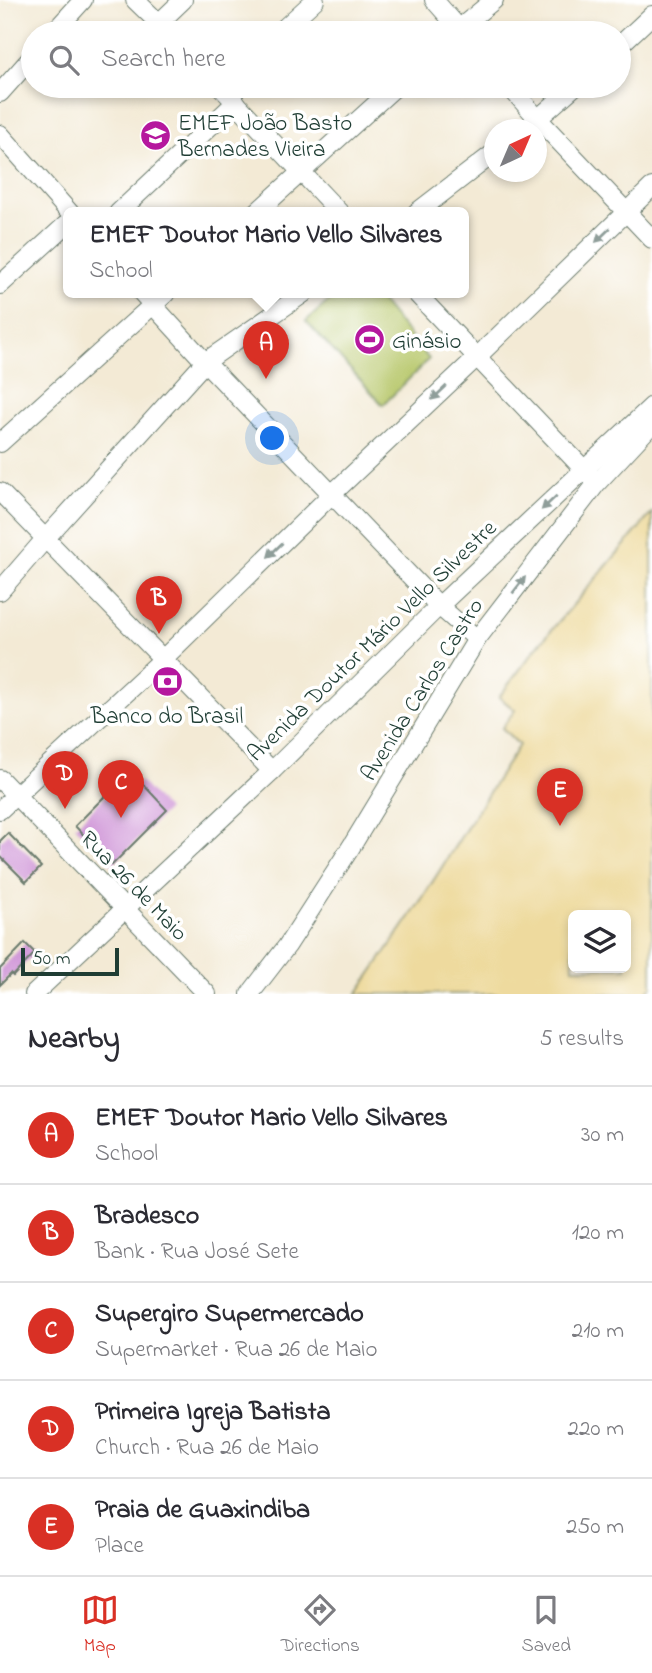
<!DOCTYPE html>
<html lang="en">
<head>
<meta charset="utf-8">
<style>
	:root { --surface:#fff; --page:#f2f2f3; --text:#2b2b33; --muted:#7c7c81; --line:#e1e1e2; --accent:#d93025 }
	body { margin:0; font-family:"Indie Flower",sans-serif; background:var(--page); color:var(--text) }
	.controls { position:absolute; right:21px; bottom:21px; display:grid; overflow:hidden; border-radius:10px; box-shadow:0 4px 10px #0003 }
	.controls button { width:63px; height:63px; display:grid; place-items:center; padding:0; border:0; border-bottom:2px solid var(--line); background:var(--surface); color:var(--text); font:35px sans-serif }
	.compass { position:absolute; left:484px; top:119px; width:63px; height:63px; border-radius:50%; background:var(--surface); box-shadow:0 4px 10px #0003; rotate:44deg }
	.scale { position:absolute; left:21px; bottom:18px; width:98px; box-sizing:border-box; padding-left:7px; border:4px solid #1f3d34; border-top:0; font-size:19px; line-height:24px; white-space:nowrap; color:#1f3d34; -webkit-text-stroke:5px #fff; paint-order:stroke }
	.you { position:absolute; left:273px; top:439px; width:24px; height:24px; margin:-18px; border:5px solid #fff; border-radius:50%; background:#1a73e8; box-shadow:0 0 0 10px #1a73e833 }
	.badge { display:grid; place-items:center; width:46px; height:46px; border-radius:50%; background:var(--accent); color:#fff; font-size:23px; font-weight:700 }
	.pin { position:absolute; translate:-50% -58px; filter:drop-shadow(0 2px 4px #0008) }
	.pin::after { content:''; position:absolute; top:37px; width:24px; height:21px; background:inherit; clip-path:polygon(0 0,100% 0,50% 100%) }
	.popup { position:absolute; left:63px; top:207px; width:406px; height:91px; box-sizing:border-box; display:grid; place-content:center; border-radius:10px; background:var(--surface); filter:drop-shadow(0 2px 5px #0005); font-size:23px; white-space:nowrap; color:var(--muted) }
	.popup b { font-size:26px; color:var(--text) }
	.popup::after { content:''; position:absolute; left:50%; top:100%; margin-left:-14px; border:14px solid transparent; border-top-color:var(--surface) }
	.list { margin:0; padding:0; list-style:none }
	h2 { display:flex; justify-content:space-between; align-items:center; height:91px; margin:0; padding:0 28px; font-size:30px }
	h2 small { font-size:23px; font-weight:400; color:var(--muted) }
	.list li { display:grid; grid-template-columns:46px 1fr auto; gap:21px; align-items:center; box-sizing:border-box; height:98px; padding:0 28px; border-top:2px solid var(--line) }
	.list b { display:block; font-size:26px; white-space:nowrap }
	.list p { margin:0; font-size:23px; white-space:nowrap; color:var(--muted) }
	.list em { font-size:23px; font-style:normal; color:var(--muted) }
	.icon { flex:none; width:38px; height:38px; fill:none; stroke:currentColor; stroke-width:2; stroke-linecap:round; stroke-linejoin:round }
	.map { position:relative; flex:none; width:652px; height:994px; overflow:hidden }
	.search { position:absolute; background:var(--surface); box-shadow:0 4px 10px #0003; left:21px; right:21px; top:21px; height:77px; display:flex; align-items:center; gap:18px; box-sizing:border-box; padding:0 24px; border-radius:38px; color:var(--muted); font-size:26px }
	.sheet { height:581px; background:var(--surface) }
	nav { display:flex; justify-content:space-around; align-items:center; box-sizing:border-box; height:98px; border-top:2px solid var(--line); background:var(--surface); font-size:19px; color:var(--muted) }
	nav a { display:grid; justify-items:center; gap:4px }
	nav .on { color:var(--accent) }
	.map>svg:first-child { display:block }
</style>
</head>
<body>
<div class="map">
<svg width="652" height="994" viewBox="0 0 652 994">
	<rect width="100%" height="100%" fill="#fff"/>
	<filter id="ink" filterUnits="userSpaceOnUse"><feTurbulence type="fractalNoise" baseFrequency=".0143" numOctaves="2"/><feDisplacementMap in="SourceGraphic" scale="14" xChannelSelector="R" yChannelSelector="G"/><feConvolveMatrix kernelMatrix="1 2 1 2 8 2 1 2 1" color-interpolation-filters="sRGB"/></filter>
	<filter id="wash" filterUnits="userSpaceOnUse"><feTurbulence type="fractalNoise" baseFrequency=".00686" numOctaves="4" result="noise"/><feDisplacementMap in="SourceGraphic" scale="28" xChannelSelector="R" yChannelSelector="G"/><feGaussianBlur stdDeviation="1.57" result="paint"/><feColorMatrix in="noise" values="0 0 0 0 0 0 0 0 0 0 0 0 0 0 0 0 0 1.4 0 .05"/><feComposite in="paint" operator="in"/></filter>
	<g filter="url(#wash)">
		<rect width="100%" height="100%" fill="#f3ead5"/>
		<polygon fill="#b7c76a" stroke="#6b824f" stroke-width="2" points="338,293 374,293 429,359 383,405 306,321"/>
		<path fill="#eeda9e" stroke="#868c69" stroke-width="2" fill-rule="evenodd" d="M652,513V986L646,994H357L416,908L519,745L502,728L515,710L499,697L537,647ZM573,915H626V968H573Z"/>
		<g id="blocks">
			<g fill="#d19ad9">
				<polygon points="140,781 167,810 112,865 75,826 109,792 119,801"/>
				<polygon points="8,833 41,867 26,882 0,856 0,841"/>
				<polygon points="25,943 35,953 13,976 11,974 0,985 0,969"/>
			</g>
		</g>
	</g>
	<g filter="url(#ink)">
		<use href="#blocks" fill-opacity="0" stroke="#697a6c" stroke-width="2"/>
		<g fill="none" stroke-linecap="round" stroke-linejoin="round">
			<defs>
				<g id="minor">
					<polyline points="135,0 169,33"/>
					<polyline points="434,0 463,33"/>
					<polyline points="159,23 183,0"/>
					<polyline points="53,33 83,0"/>
					<polyline points="279,33 315,0"/>
					<polyline points="454,33 494,0"/>
					<polyline points="619,46 652,15"/>
					<polyline points="220,86 340,213"/>
					<polyline points="509,86 538,119 652,239"/>
					<polyline points="0,93 33,56"/>
					<polyline points="525,130 575,86"/>
					<polyline points="0,134 70,213"/>
					<polyline points="118,213 236,102"/>
					<polyline points="256,213 396,86"/>
					<polyline points="416,213 494,153"/>
					<polyline points="0,285 68,223"/>
					<polyline points="142,293 205,362 439,606 477,639"/>
					<polyline points="416,293 592,478"/>
					<polyline points="0,443 166,293"/>
					<polyline points="0,492 272,771"/>
					<polyline points="0,591 45,539 205,362 304,293"/>
					<polyline points="0,779 207,994"/>
					<polyline points="0,810 163,659 332,494 477,357 652,187"/>
					<polyline points="34,994 272,771 439,606 652,406"/>
					<polyline points="250,994 287,946 351,847 477,639 597,483 652,424"/>
				</g>
			</defs>
			<use href="#minor" stroke="#697a6c" stroke-width="20"/>
			<use href="#minor" stroke="#fff" stroke-width="18"/>
		</g>
		<defs><path id="oneway-solid" d="M-6-.8H1V-3.2L6.5 0L1 3.2V.8H-6Z" transform="scale(1.75)"/></defs>
		<g fill="#8f9e9a">
			<use href="#oneway-solid" transform="translate(603 235) rotate(136)"/>
			<use href="#oneway-solid" transform="translate(439 393) rotate(137)"/>
			<use href="#oneway-solid" transform="translate(549 503) rotate(137)"/>
			<use href="#oneway-solid" transform="translate(275 550) rotate(136)"/>
			<use href="#oneway-solid" transform="translate(519 585) rotate(-52)"/>
		</g>
	</g>
	<defs>
		<symbol id="school-disc" viewBox="-11 -11 22 22"><circle r="9.5" fill="#b5179e" stroke="#fff"/><path d="M0-5L7-2L0 1L-7-2ZM-4 1L0 2.5L4 1V4Q0 6-4 4Z" fill="#fff"/></symbol>
		<symbol id="stadium-disc" viewBox="-11 -11 22 22"><circle r="9.5" fill="#b5179e" stroke="#fff"/><path d="M0-5a6.5 5 0 1 0 0 10a6.5 5 0 1 0 0-10ZM-3.5-1.8h7v3.6h-7Z" fill="#fff"/></symbol>
		<symbol id="bank-disc" viewBox="-11 -11 22 22"><circle r="9.5" fill="#b5179e" stroke="#fff"/><path d="M-6-4H6V4H-6ZM0-2.3a2.3 2.3 0 1 0 0 4.6a2.3 2.3 0 1 0 0-4.6Z" fill="#fff"/></symbol>
	</defs>
	<g fill-rule="evenodd">
		<use href="#school-disc" x="138" y="118" width="35" height="35"/>
		<use href="#stadium-disc" x="352" y="322" width="35" height="35"/>
		<use href="#bank-disc" x="150" y="664" width="35" height="35"/>
	</g>
	<g text-anchor="middle" stroke-width="7" stroke-linejoin="round" paint-order="stroke">
		<g font-size="23" fill="#1f3d34" stroke="#fff" text-anchor="start">
			<text x="178" y="130">EMEF João Basto<tspan x="178" dy="26">Bernades Vieira</tspan></text>
			<text x="392" y="348">Ginásio</text>
			<text x="167" y="723" text-anchor="middle">Banco do Brasil</text>
		</g>
		<g font-size="23" fill="#1f3d34" stroke="#fff">
			<text transform="translate(371 640) rotate(-44)" y="8">Avenida Doutor Mário Vello Silvestre</text>
			<text transform="translate(421 689) rotate(-58)" y="8">Avenida Carlos Castro</text>
			<text transform="translate(135 885) rotate(46)" y="8">Rua 26 de Maio</text>
		</g>
	</g>
</svg>
<div class="controls">
<button><svg class="icon" aria-label="layers" viewBox="0 0 24 24"><path d="M12 4l9 5-9 5-9-5zM3 14l9 5 9-5"/></svg></button>
</div>
<svg class="compass" viewBox="-18 -18 36 36"><path d="M0-13l5 13h-10z" fill="#e53935"/><path d="M0 13l5-13h-10z" fill="#7c7c81"/></svg>
<div class="scale">50 m</div>
<div class="you"></div>
<div class="pin badge" style="left:266px;top:379px">A</div>
<div class="popup"><b>EMEF Doutor Mario Vello Silvares</b>School</div>
<div class="pin badge" style="left:159px;top:634px">B</div>
<div class="pin badge" style="left:121px;top:818px">C</div>
<div class="pin badge" style="left:65px;top:809px">D</div>
<div class="pin badge" style="left:560px;top:826px">E</div>
<div class="search"><svg class="icon" aria-label="search" viewBox="0 0 24 24"><circle cx="10" cy="10" r="6"/><path d="M15 15l6 6"/></svg>Search here</div>
</div>
<section class="sheet">
<h2>Nearby<small>5 results</small></h2>
<ul class="list">
<li><span class="badge">A</span><div><b>EMEF Doutor Mario Vello Silvares</b><p>School</p></div><em>30 m</em></li>
<li><span class="badge">B</span><div><b>Bradesco</b><p>Bank · Rua José Sete</p></div><em>120 m</em></li>
<li><span class="badge">C</span><div><b>Supergiro Supermercado</b><p>Supermarket · Rua 26 de Maio</p></div><em>210 m</em></li>
<li><span class="badge">D</span><div><b>Primeira Igreja Batista</b><p>Church · Rua 26 de Maio</p></div><em>220 m</em></li>
<li><span class="badge">E</span><div><b>Praia de Guaxindiba</b><p>Place</p></div><em>250 m</em></li>
</ul>
</section>
<nav>
<a class="on"><svg class="icon" aria-label="map" viewBox="0 0 24 24"><path d="M3 6l6-2 6 2 6-2v14l-6 2-6-2-6 2zM9 4v14M15 6v14"/></svg>Map</a>
<a><svg class="icon" aria-label="directions" viewBox="0 0 24 24"><path d="M12 3l9 9-9 9-9-9zM9 14v-3h6M13 9l2 2-2 2"/></svg>Directions</a>
<a><svg class="icon" aria-label="saved" viewBox="0 0 24 24"><path d="M7 4h10v16l-5-4-5 4z"/></svg>Saved</a>
</nav>
</body>
</html>
